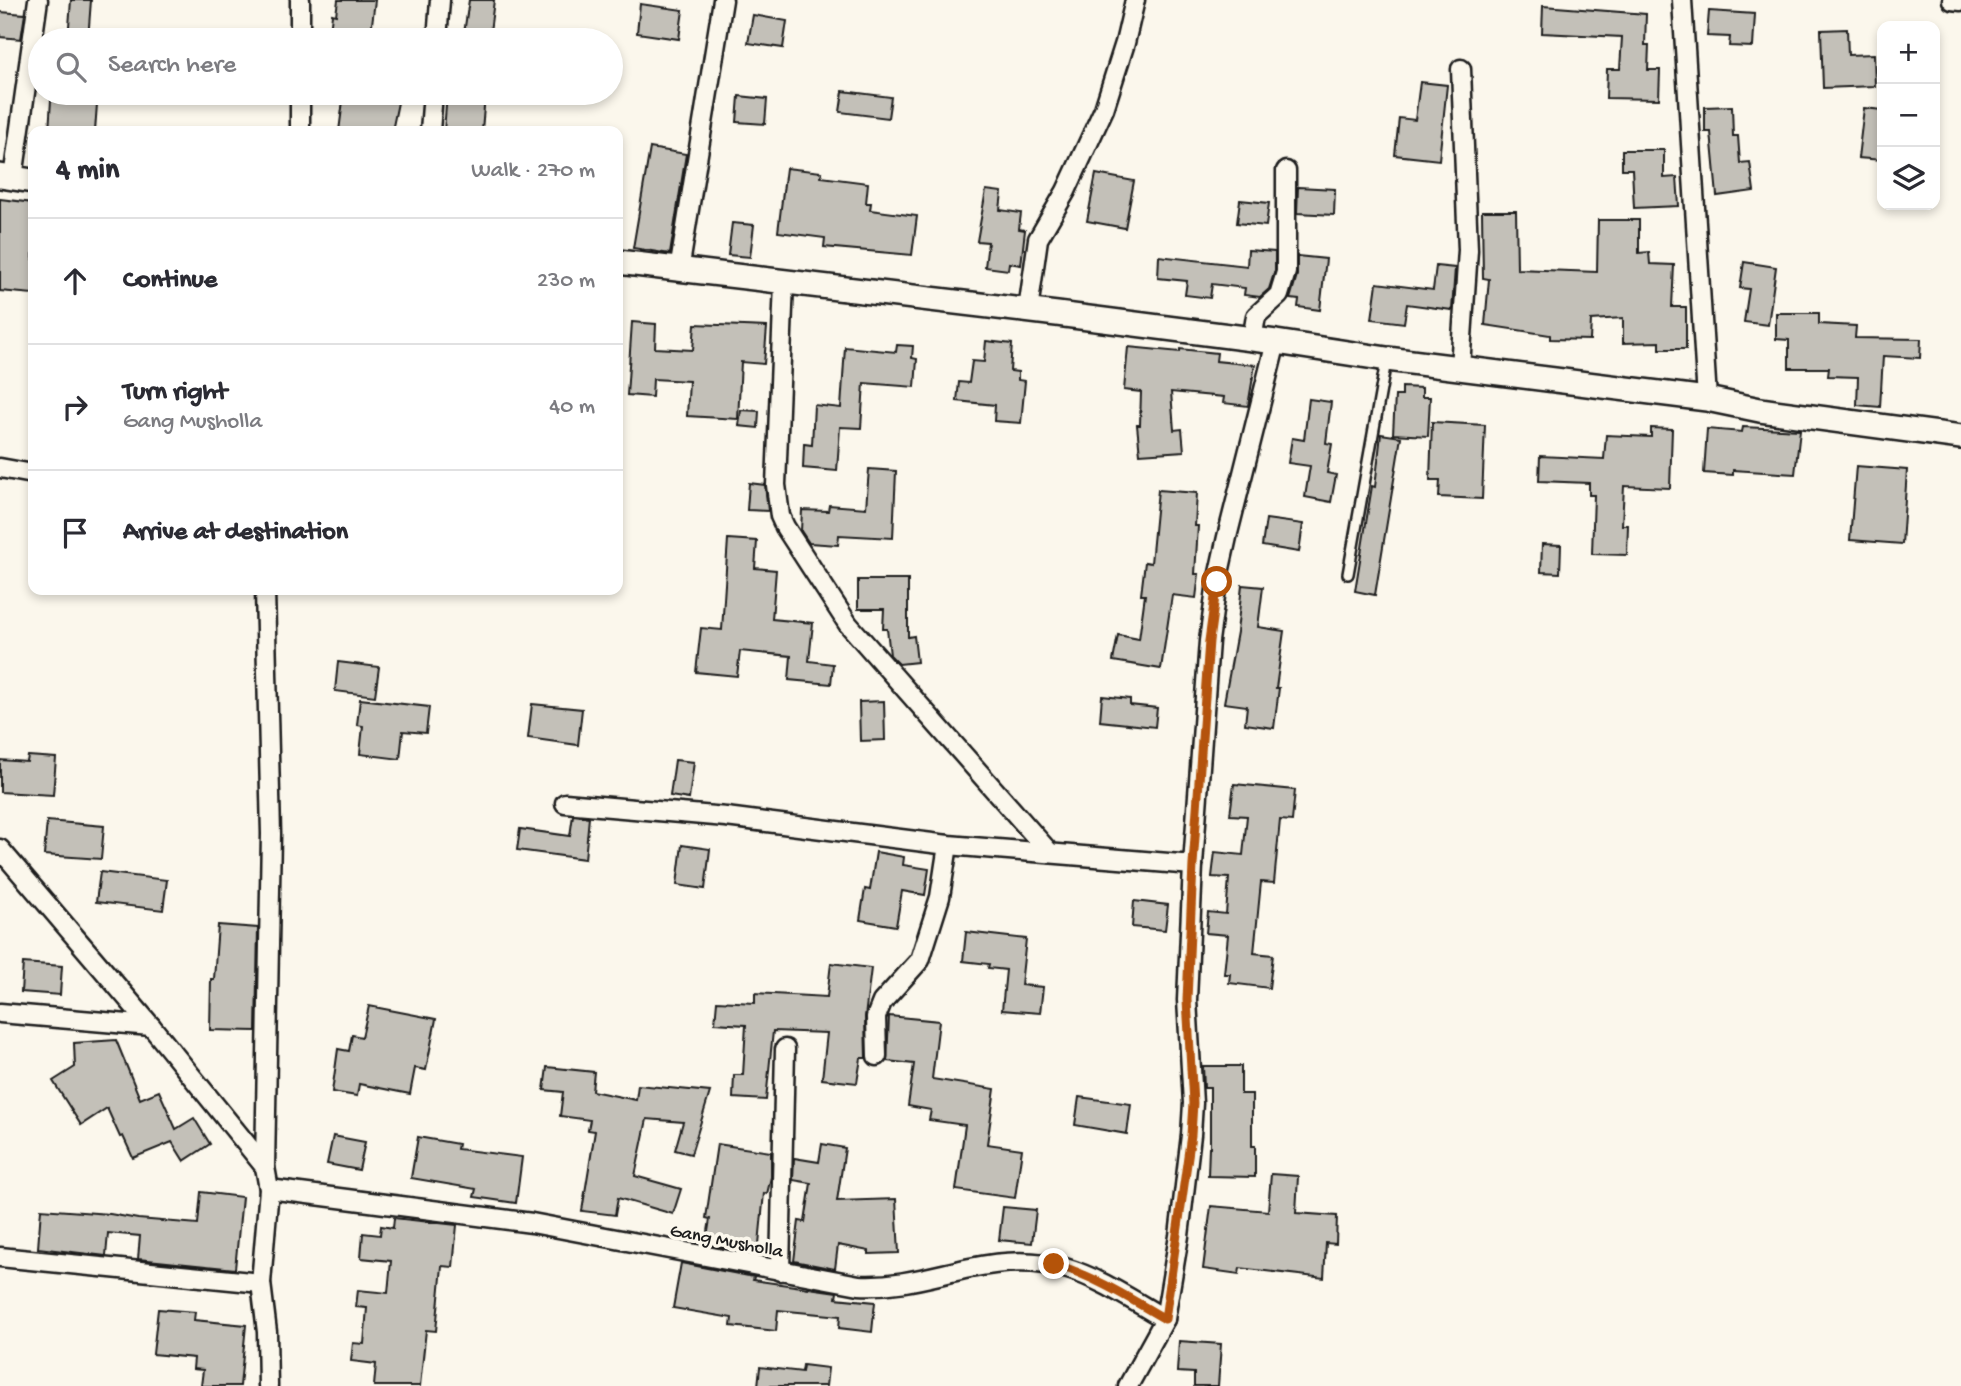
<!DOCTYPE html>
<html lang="en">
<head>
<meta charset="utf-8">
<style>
	:root { --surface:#fff; --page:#f7f7f7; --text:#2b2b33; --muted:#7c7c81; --line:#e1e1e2 }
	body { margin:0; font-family:"Gochi Hand",sans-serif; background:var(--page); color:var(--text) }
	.controls { position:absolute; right:21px; top:21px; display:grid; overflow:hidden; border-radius:14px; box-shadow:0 4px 10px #0003 }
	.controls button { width:63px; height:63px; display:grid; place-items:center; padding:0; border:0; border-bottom:2px solid var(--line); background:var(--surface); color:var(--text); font:35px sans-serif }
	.stop { position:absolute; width:21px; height:21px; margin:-16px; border:5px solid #b45309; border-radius:50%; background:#fff }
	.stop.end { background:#b45309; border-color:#fff; box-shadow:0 2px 7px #0008 }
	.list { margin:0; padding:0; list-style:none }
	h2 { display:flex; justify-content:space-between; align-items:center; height:91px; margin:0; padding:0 28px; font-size:30px }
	h2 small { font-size:23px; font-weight:400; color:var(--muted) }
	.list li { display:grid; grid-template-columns:46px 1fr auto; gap:21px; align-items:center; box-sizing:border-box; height:126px; padding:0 28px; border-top:2px solid var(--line) }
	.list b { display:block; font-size:26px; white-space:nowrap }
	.list p { margin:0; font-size:23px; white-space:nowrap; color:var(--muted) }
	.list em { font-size:23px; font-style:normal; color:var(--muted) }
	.icon { flex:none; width:38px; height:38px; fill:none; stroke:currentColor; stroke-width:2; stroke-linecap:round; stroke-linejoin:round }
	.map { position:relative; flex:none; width:1961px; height:1386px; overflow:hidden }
	.search { position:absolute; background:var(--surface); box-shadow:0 4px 10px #0003; left:28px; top:28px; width:595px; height:77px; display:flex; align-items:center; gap:18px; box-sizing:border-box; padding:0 24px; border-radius:38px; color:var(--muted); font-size:26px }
	.panel { position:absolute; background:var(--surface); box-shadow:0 4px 10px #0003; left:28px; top:126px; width:595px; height:469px; border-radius:14px }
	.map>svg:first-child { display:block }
</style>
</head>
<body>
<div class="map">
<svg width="1961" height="1386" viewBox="0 0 1961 1386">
	<rect width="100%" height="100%" fill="#fbf7ec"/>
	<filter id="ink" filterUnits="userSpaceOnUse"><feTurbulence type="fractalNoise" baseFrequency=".0143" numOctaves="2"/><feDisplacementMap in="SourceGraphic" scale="14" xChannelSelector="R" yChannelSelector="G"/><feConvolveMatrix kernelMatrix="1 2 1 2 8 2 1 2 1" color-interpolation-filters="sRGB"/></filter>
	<g filter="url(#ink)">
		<g fill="#c3c0b8" stroke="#1c1c1c" stroke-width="2">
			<polygon points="71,0 91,0 88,40 68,40"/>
			<polygon points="338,0 375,0 370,40 336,40 336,33 330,32 332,14 336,15"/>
			<polygon points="469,0 494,0 489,40 463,40"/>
			<polygon points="640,4 683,10 679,39 637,33"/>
			<polygon points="1543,6 1646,14 1645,45 1649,45 1648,70 1660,70 1659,99 1606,98 1607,69 1620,69 1622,37 1542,33"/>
			<polygon points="1709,11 1755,14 1753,47 1729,46 1730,37 1707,36"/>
			<polygon points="0,12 25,14 21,39 0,37"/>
			<polygon points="753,15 787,21 783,48 748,43"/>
			<polygon points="1847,29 1848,55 1874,54 1875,86 1823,88 1821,30"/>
			<polygon points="1420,82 1447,85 1439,160 1395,155 1399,118 1415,120"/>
			<polygon points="843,91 891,97 888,118 840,112"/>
			<polygon points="344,93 400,93 392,131 339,131"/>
			<polygon points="447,93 485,95 482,131 444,131"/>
			<polygon points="739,96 767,99 765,124 737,122"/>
			<polygon points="51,100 97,104 95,131 49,131"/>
			<polygon points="1732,106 1733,136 1738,136 1740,163 1750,162 1754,191 1717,196 1711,132 1705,132 1705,107"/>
			<polygon points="1864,108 1882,110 1882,160 1858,158"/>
			<polygon points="650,148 686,154 670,254 633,248"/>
			<polygon points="1622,150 1664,150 1664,178 1677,177 1679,206 1634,208 1632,169 1622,169"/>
			<polygon points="786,168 822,172 821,177 868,183 866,203 871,203 870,210 917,216 912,255 824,247 825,238 778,232"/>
			<polygon points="1096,174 1134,181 1125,228 1087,221"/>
			<polygon points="1298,187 1335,189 1334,215 1297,213"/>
			<polygon points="986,190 1002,192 1000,210 1021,213 1019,229 1025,230 1021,265 1009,263 1008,270 985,267 988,242 977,241"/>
			<polygon points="0,199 33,203 33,294 0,291"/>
			<polygon points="1240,200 1269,203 1266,226 1237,223"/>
			<polygon points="1482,211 1516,211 1517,269 1597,272 1598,220 1639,220 1639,253 1649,252 1650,264 1674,265 1672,307 1686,307 1686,349 1660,349 1660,342 1623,343 1623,318 1591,320 1590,340 1550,339 1550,335 1485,325 1489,279 1483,278"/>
			<polygon points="732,223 754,225 750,257 728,255"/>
			<polygon points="1248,250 1275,252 1275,270 1269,289 1260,297 1244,295 1245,288 1212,284 1210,298 1185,295 1187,281 1158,278 1159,256 1247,266"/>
			<polygon points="1297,256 1326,259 1320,310 1298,307 1299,300 1290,299 1297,275"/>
			<polygon points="1744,262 1776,267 1768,325 1744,322 1749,289 1740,288"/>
			<polygon points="1436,266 1455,268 1452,310 1407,304 1404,323 1372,319 1377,283 1433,290"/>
			<polygon points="1776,313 1819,313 1819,324 1856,326 1855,338 1921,339 1920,358 1883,356 1880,407 1857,405 1858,377 1828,376 1829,368 1789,368 1789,340 1776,339"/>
			<polygon points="632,322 656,324 655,348 693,350 695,324 767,327 764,364 741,362 738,419 687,416 689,381 653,379 652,397 627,395"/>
			<polygon points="986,341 1012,344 1010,371 1018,372 1018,380 1025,381 1021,423 994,421 995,405 957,401 959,382 969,383 972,361 984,362"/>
			<polygon points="897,345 913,346 912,358 917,359 915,387 864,383 861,428 840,427 837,471 803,468 804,444 812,445 814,405 841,408 845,347 896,352"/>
			<polygon points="1128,347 1180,352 1180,349 1217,353 1216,361 1255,365 1248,406 1223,403 1224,397 1171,392 1174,430 1182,429 1184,451 1140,454 1137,425 1140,425 1141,392 1124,390"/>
			<polygon points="1402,387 1422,388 1422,397 1430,397 1428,436 1393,434 1395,396 1402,396"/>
			<polygon points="1309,399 1331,402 1326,443 1332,444 1327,473 1336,475 1331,502 1305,497 1310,466 1288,463 1292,438 1304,440"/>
			<polygon points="741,410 759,411 758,428 739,426"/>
			<polygon points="1432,422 1485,425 1482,499 1439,497 1440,480 1430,480"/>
			<polygon points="1743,427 1800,430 1795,474 1733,470 1733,475 1704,473 1707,429 1742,432"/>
			<polygon points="1651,428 1672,429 1670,488 1624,486 1622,525 1628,525 1627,555 1592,554 1594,495 1589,495 1589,483 1539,481 1540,456 1604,459 1606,435 1651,437"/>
			<polygon points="1381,434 1401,437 1375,595 1355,591 1372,486 1375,487"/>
			<polygon points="1856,466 1907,470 1902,544 1850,540"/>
			<polygon points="869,469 896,471 893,538 839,535 838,545 809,543 801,531 802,510 828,511 829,505 866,508"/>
			<polygon points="749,483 765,485 768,511 747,510"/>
			<polygon points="1158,490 1197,493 1195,526 1198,526 1195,574 1199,574 1196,598 1172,595 1161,669 1113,661 1118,635 1139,639 1145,595 1141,595 1145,562 1151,563"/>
			<polygon points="1266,519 1303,524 1299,552 1262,546"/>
			<polygon points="728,539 757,541 755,568 776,570 772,619 813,623 809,661 833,664 831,684 789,680 791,656 740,651 737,676 696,672 701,628 722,630"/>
			<polygon points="1542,544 1561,545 1560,573 1541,572"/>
			<polygon points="858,580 908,580 908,637 914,636 917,662 899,664 890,655 887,629 883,629 884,609 858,609"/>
			<polygon points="1242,585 1263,587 1258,627 1284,631 1276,688 1279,688 1274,728 1245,724 1247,706 1224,703 1237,632"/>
			<polygon points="338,662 379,667 375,696 335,691"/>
			<polygon points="1102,696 1130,699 1130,705 1157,708 1155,727 1100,721"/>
			<polygon points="360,699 429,707 426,733 403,731 400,759 360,754 363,726 357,725"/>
			<polygon points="884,701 885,740 860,741 859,702"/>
			<polygon points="532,704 582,709 578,745 528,738"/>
			<polygon points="28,756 56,758 53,795 0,792 0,760 27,762"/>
			<polygon points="675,760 694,762 689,799 670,796"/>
			<polygon points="1234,784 1295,790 1292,821 1280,820 1274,883 1261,882 1254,953 1273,955 1269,988 1229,983 1230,974 1224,974 1228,935 1206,933 1208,912 1226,914 1229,878 1212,877 1215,852 1243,855 1247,816 1230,815"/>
			<polygon points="573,815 589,817 585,859 517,850 520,829 570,836"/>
			<polygon points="47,821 104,826 101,859 44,855"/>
			<polygon points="682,845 710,849 705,889 677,885"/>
			<polygon points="876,852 904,857 903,865 929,869 925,895 902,891 896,926 860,920 865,889 870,890"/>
			<polygon points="100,872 167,880 163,910 96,902"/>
			<polygon points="1134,901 1168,905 1165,930 1132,927"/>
			<polygon points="218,925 258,928 256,1031 210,1030 211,979 214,979"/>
			<polygon points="966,932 1026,939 1021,985 1043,987 1040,1013 1002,1010 1006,970 988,968 989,964 963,961"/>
			<polygon points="23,963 62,966 60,995 21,992"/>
			<polygon points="831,963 871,968 865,1017 866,1058 861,1058 857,1083 822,1079 827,1033 773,1031 766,1100 733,1098 734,1075 743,1075 746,1025 715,1023 717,1001 755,1003 755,993 827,997"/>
			<polygon points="369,1006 436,1019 426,1070 415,1068 410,1094 359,1084 357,1096 332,1092 338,1049 349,1051 352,1035 362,1037"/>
			<polygon points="889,1016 939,1021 932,1079 995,1089 987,1144 1022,1149 1015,1198 956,1190 965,1125 929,1120 931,1110 908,1106 914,1064 887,1061"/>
			<polygon points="116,1040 140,1099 159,1091 176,1129 194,1118 210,1144 184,1161 172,1142 133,1158 123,1136 120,1137 107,1108 81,1125 53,1081 75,1067 74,1043"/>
			<polygon points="1203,1066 1241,1066 1241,1094 1252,1094 1252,1146 1255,1146 1255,1177 1208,1176 1209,1147 1210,1147 1210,1088 1204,1088"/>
			<polygon points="547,1067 594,1072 592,1091 636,1100 638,1085 710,1092 691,1154 675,1150 683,1122 647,1119 635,1176 681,1189 673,1214 618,1198 615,1215 582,1211 595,1131 588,1130 590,1120 560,1116 563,1092 544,1090"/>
			<polygon points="1079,1097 1131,1104 1127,1134 1075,1125"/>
			<polygon points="333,1136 365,1142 359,1170 327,1164"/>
			<polygon points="418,1137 458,1144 457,1149 522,1157 516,1203 474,1197 476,1189 411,1178"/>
			<polygon points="717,1144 771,1152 771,1177 767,1194 764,1193 758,1254 706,1244 710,1219 706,1218"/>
			<polygon points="822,1144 845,1148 837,1201 896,1199 899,1253 869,1254 869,1251 838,1245 835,1269 794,1261 799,1221 805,1222 811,1183 793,1180 794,1158 819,1162"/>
			<polygon points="1271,1174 1298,1176 1296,1213 1337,1216 1336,1244 1326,1243 1324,1278 1240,1268 1239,1274 1203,1269 1211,1206 1268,1211"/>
			<polygon points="201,1192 242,1197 235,1269 138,1259 140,1236 108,1233 106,1256 38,1248 41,1209 110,1214 138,1219 198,1224"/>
			<polygon points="1003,1207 1036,1210 1032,1243 999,1240"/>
			<polygon points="394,1218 457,1225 453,1267 442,1266 436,1331 426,1330 420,1386 374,1386 376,1364 351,1361 353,1343 364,1344 367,1308 356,1307 358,1290 388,1293 391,1261 361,1258 363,1233 380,1235 381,1226 393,1228"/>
			<polygon points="681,1263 754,1277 753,1280 837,1292 836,1298 875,1302 872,1332 839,1328 840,1316 778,1310 776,1331 731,1326 732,1318 673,1308"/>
			<polygon points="158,1309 195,1312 194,1320 246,1325 240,1386 201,1386 203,1370 193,1369 194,1358 153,1354"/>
			<polygon points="1179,1341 1221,1344 1218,1386 1194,1386 1194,1373 1177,1372"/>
			<polygon points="803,1365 828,1368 826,1386 758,1386 760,1367 802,1372"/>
		</g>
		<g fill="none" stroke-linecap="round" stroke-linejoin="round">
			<defs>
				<polyline id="service" points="1348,574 1386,361"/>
				<g id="minor">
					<polyline points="300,0 300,40"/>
					<polyline points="1682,0 1707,399"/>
					<polyline points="1952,0 1961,1"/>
					<polyline points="437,40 440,0"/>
					<polyline points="300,93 300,131"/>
					<polyline points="430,131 433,93"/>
					<polyline points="13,178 38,0"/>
					<polyline points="679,271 723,0"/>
					<polyline points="784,282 776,485 780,516 785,527 848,624 1050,853"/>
					<polyline points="1028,310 1038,239 1066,191 1104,109 1125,43 1135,0"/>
					<polyline points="1252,340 1256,316 1279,295 1286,272 1286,171"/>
					<polyline points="1460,367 1468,250 1461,69"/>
					<polyline points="0,468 33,474"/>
					<polyline points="265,590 271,834 265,1167 269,1189 261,1283 267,1332 268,1386"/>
					<polyline points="565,803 726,817 948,845 1193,865"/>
					<polyline points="0,849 151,1026 265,1167"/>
					<polyline points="0,1013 151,1026"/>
					<polyline points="877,1056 876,1017 882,1002 920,960 940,897 948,845"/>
					<path d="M269,1189L532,1223L859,1285C899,1287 931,1276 970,1268C1057,1249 1093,1277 1165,1319"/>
					<polyline points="0,1257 261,1283"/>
					<polyline points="780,1271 785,1049"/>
					<polyline points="1128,1386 1165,1319 1179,1236 1191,1135 1193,1103 1187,1000 1193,865 1209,641 1217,582 1227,537 1276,342"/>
				</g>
				<g id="tertiary">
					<polyline points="0,176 33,181"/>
					<polyline points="618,262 1057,314 1276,342 1387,359 1707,399 1760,410 1961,437"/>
				</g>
			</defs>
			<use href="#service" stroke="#1c1c1c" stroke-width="14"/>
			<use href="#minor" stroke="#1c1c1c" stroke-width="23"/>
			<use href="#tertiary" stroke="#1c1c1c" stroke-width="28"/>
			<use href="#service" stroke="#fbf7ec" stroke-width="9"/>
			<use href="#minor" stroke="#fbf7ec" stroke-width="18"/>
			<use href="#tertiary" stroke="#fbf7ec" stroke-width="23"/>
		</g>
	</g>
	<g fill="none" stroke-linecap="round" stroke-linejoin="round" filter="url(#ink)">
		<path stroke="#b45309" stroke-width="9" d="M1054,1264C1094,1276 1129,1298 1165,1319L1191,1135L1193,1103L1187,1000L1193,865L1209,641L1217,582"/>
	</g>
	<g text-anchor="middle" stroke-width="7" stroke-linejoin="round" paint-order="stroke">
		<g font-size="19" fill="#1c1c1c" stroke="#fbf7ec">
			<text transform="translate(727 1239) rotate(11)" y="7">Gang Musholla</text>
		</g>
	</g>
</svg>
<div class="controls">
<button>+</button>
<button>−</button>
<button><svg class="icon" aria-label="layers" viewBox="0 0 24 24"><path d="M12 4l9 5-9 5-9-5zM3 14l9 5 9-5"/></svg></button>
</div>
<div class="stop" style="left:1217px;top:582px"></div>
<div class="stop end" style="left:1054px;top:1264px"></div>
<div class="search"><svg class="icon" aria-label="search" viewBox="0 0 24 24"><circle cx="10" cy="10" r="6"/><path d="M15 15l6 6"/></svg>Search here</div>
<section class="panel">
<h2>4 min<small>Walk · 270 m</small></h2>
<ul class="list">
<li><svg class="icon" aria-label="ahead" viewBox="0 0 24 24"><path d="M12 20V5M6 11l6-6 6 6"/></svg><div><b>Continue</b></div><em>230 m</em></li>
<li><svg class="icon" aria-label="right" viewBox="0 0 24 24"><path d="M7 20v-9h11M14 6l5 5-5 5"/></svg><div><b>Turn right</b><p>Gang Musholla</p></div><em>40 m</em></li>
<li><svg class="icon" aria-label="arrive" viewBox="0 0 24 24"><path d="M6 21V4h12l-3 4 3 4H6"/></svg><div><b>Arrive at destination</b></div></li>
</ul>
</section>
</div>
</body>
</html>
